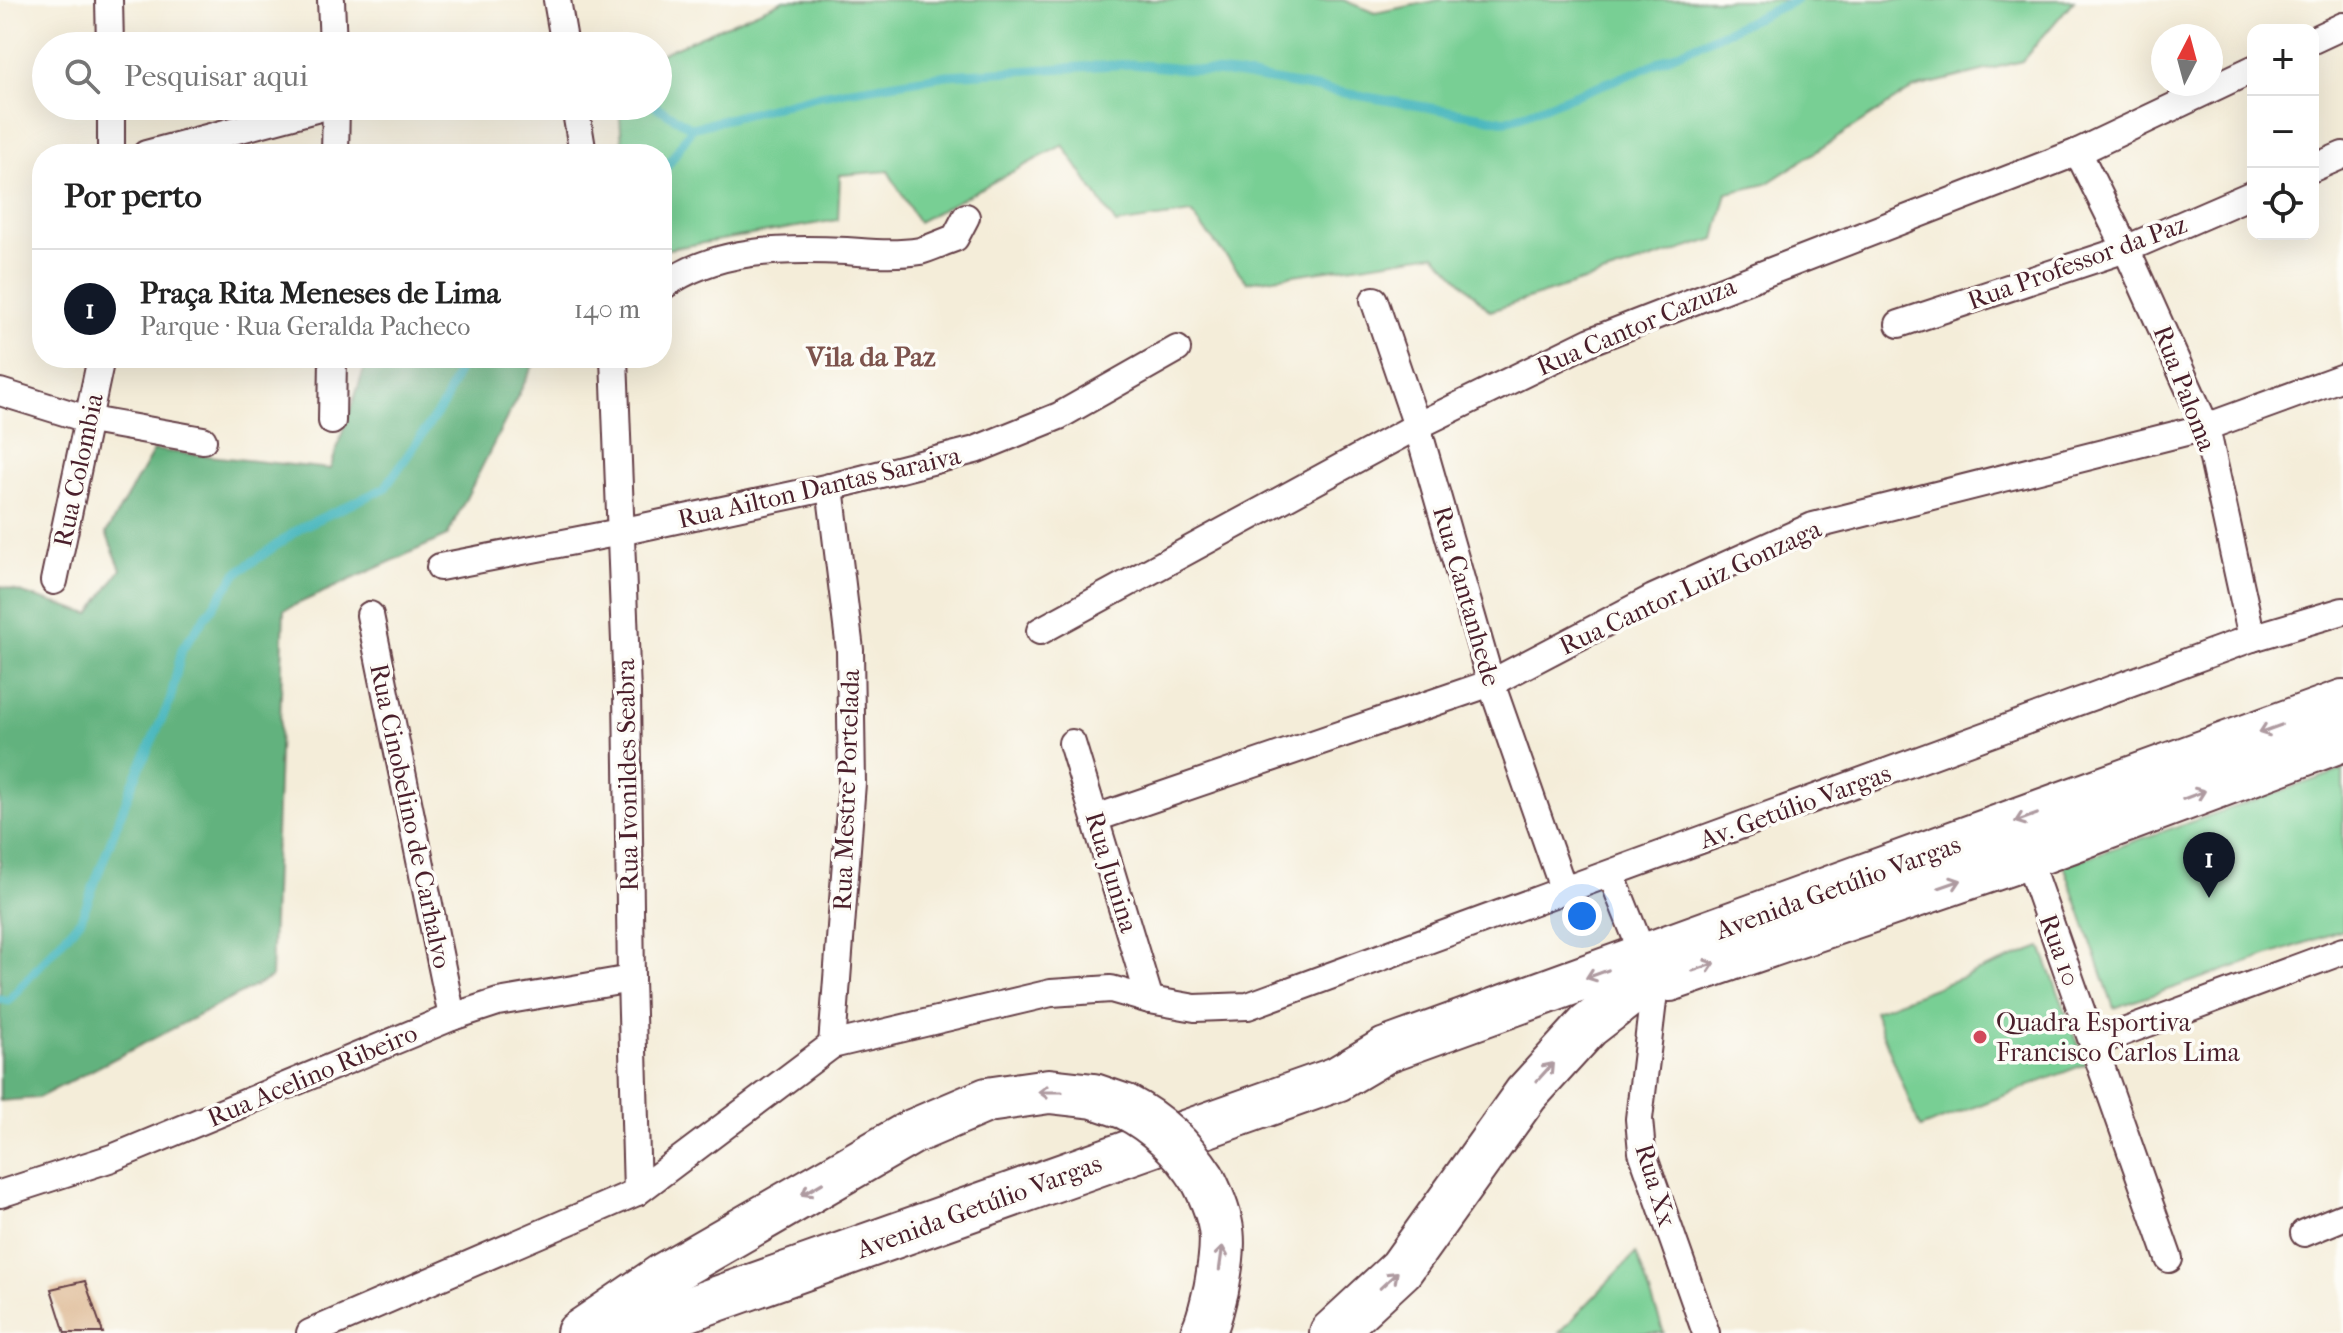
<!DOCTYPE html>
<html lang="pt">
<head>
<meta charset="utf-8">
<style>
	:root { --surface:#fff; --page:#f6f6f6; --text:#222; --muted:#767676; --line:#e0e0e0; --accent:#111827 }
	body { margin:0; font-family:"IM FELL French Canon",serif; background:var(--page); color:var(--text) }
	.controls { position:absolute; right:24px; top:24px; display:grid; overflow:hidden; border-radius:16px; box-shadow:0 8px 32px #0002 }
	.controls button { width:72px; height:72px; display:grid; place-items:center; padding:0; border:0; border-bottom:2px solid var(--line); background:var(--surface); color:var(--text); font:40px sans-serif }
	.compass { position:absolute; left:2151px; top:24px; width:72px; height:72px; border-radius:50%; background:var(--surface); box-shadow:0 8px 32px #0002; rotate:6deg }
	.you { position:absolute; left:1582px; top:916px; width:28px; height:28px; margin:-20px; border:6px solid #fff; border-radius:50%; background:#1a73e8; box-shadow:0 0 0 12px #1a73e833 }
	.badge { display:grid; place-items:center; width:52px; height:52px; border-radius:50%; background:var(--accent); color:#fff; font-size:26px; font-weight:700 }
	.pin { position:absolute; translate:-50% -66px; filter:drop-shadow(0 2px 4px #0008) }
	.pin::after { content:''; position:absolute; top:42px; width:28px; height:24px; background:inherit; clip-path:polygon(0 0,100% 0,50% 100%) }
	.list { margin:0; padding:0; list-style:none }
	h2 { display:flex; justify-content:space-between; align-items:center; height:104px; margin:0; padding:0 32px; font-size:34px }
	h2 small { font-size:26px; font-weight:400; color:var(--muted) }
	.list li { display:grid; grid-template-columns:52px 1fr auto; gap:24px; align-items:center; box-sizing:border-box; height:120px; padding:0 32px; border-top:2px solid var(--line) }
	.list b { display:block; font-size:30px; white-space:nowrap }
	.list p { margin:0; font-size:26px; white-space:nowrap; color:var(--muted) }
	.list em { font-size:26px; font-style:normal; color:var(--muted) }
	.icon { flex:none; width:44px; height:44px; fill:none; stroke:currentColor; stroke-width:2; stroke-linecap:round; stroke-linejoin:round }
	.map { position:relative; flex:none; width:2343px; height:1333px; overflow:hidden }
	.search { position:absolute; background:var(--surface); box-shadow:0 8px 32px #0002; left:32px; top:32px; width:640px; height:88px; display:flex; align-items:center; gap:20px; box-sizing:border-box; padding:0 28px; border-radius:44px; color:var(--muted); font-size:30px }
	.panel { position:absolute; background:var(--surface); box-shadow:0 8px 32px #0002; left:32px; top:144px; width:640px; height:224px; border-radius:32px }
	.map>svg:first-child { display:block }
</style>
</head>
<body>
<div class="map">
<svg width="2343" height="1333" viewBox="0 0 2343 1333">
	<rect width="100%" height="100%" fill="#fdfcf7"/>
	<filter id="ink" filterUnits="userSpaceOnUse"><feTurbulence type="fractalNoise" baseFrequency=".0125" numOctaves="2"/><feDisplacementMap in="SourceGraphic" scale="16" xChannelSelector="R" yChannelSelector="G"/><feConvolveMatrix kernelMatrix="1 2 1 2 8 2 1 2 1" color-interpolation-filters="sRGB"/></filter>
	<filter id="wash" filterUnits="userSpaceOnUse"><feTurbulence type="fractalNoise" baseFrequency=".006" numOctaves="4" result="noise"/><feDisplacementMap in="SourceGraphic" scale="32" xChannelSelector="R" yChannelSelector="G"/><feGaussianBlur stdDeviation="1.8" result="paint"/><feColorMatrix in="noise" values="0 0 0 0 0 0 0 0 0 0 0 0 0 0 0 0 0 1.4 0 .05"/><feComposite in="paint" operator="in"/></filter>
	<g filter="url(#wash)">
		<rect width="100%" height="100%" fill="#f4edd9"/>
		<g fill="#78cf94" stroke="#617760" stroke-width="2">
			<polygon points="784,0 1343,0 1375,13 1439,0 2074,0 2022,61 1914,88 1766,184 1727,193 1715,239 1490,311 1435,254 1247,282 1191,213 1116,224 1063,145 918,222 888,171 840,175 838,220 662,250 662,154 623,154 619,106 658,106 658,55"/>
			<polygon points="2343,770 2343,930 2114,1008 2064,865"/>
			<polygon points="2041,947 2086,1064 1920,1128 1874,1011"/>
			<polygon points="1636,1253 1664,1333 1559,1333"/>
		</g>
		<polygon fill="#62b27e" stroke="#566854" stroke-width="2" points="368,358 537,358 447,536 284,610 271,978 38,1098 0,1101 0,586 90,614 121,569 106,533 154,450 330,469"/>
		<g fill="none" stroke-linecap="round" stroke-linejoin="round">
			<g stroke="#48b7be" stroke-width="9">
				<polyline points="655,106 692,128 820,95 947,75 1131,64 1235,74 1506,121 1638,71 1796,0"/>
				<polyline points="662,174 692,128"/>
				<polyline points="0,999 8,1001 81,919 132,785 170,701 182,649 237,573 302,527 385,488 444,403 464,358"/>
			</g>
		</g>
		<g id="blocks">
			<polygon fill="#dbb48c" points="85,1281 103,1333 65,1333 51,1289"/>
		</g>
	</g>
	<g filter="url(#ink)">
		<use href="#blocks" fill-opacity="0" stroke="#643e45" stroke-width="2"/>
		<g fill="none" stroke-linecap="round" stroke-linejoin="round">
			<defs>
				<g id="street">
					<polyline points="109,0 110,46"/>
					<polyline points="331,0 333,46"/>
					<polyline points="557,0 565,46"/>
					<polyline points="2313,40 2343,26"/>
					<polyline points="111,106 111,154"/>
					<polyline points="575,106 583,154"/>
					<polyline points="2078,152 2126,249 2206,427 2252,638"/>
					<polyline points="146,154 327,106"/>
					<polyline points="335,154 336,106"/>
					<polyline points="2313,168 2343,155"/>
					<path d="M662,287C715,248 783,248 846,251C870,253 896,255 920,251C931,248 943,242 955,238L966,217"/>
					<polyline points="1374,300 1417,426 1491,683 1564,891"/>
					<polyline points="1899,324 2126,249 2253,194"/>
					<polyline points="614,358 627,693 631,979 637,1192"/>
					<polyline points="0,392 90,420 203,440"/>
					<polyline points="332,421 333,358"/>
					<polyline points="830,487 850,650 852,783 832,1045"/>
					<polyline points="440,567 620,532 830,487 975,450 1059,416 1177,349"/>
					<polyline points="54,581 101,358"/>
					<polyline points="370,615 452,1017"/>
					<polyline points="1040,631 1417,426 1591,341 2078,152 2253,69"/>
					<polyline points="1072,743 1150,1000"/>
					<polyline points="1096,818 1491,683 1653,598 1813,526 2206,427 2343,377"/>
					<polyline points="2027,857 2169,1259"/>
					<polyline points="1611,874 1644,957"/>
					<polyline points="1655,984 1639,1119 1642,1152 1706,1333"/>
					<polyline points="2094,1043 2343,951"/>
					<polyline points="0,1194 112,1158 452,1017 498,1002 631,979"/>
					<polyline points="2304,1233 2343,1217"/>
					<polyline points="310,1333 637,1192 832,1045 1051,993 1111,989 1150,1000 1195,1008 1248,1006 2252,638 2343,611"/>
				</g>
				<g id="highway">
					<polyline points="1670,979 2027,857 2343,739"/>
					<polyline points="579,1333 664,1275 912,1132 987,1100 1049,1091 1094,1096 1126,1107"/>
					<polyline points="621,1333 1337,1079 1386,1050 2343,702"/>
					<path d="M1203,1333C1210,1319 1212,1305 1216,1290C1225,1242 1226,1224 1203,1179"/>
					<polyline points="1332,1333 1401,1269 1526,1094 1588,1026 1632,992"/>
				</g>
			</defs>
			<use href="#street" stroke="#643e45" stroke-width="30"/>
			<use href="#highway" stroke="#643e45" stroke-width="48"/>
			<use href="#street" stroke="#fff" stroke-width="26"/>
			<use href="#highway" stroke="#fff" stroke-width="44"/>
			<defs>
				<path id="highway-bridge" d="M1126,1107C1159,1124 1183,1148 1203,1179"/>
			</defs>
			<use href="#highway-bridge" stroke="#643e45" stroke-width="48" stroke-linecap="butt"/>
			<use href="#highway-bridge" stroke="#fff" stroke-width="44"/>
		</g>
		<defs><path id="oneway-shaft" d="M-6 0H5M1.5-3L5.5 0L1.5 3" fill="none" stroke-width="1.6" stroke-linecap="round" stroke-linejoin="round" transform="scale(2)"/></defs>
		<g stroke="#ae9aa0">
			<use href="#oneway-shaft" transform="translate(2270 729) rotate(160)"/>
			<use href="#oneway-shaft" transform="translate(2194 795) rotate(-21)"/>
			<use href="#oneway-shaft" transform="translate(2026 818) rotate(160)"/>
			<use href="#oneway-shaft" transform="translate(1950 884) rotate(-19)"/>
			<use href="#oneway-shaft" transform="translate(1704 967) rotate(-19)"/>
			<use href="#oneway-shaft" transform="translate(1597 974) rotate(160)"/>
			<use href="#oneway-shaft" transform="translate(1545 1072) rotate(-48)"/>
			<use href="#oneway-shaft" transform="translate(1050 1092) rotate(180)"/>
			<use href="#oneway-shaft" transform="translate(812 1189) rotate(150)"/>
			<use href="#oneway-shaft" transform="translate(1221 1258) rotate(-82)"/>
			<use href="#oneway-shaft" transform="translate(1389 1280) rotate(-43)"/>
		</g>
	</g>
	<circle fill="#d1495b" stroke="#fdfcf7" stroke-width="3" cx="1980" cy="1037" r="8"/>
	<g text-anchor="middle" stroke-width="7" stroke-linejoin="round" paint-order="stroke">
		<g font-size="26" fill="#4a1f2b" stroke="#fdfcf7">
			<text transform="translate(2077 262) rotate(-20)" y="9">Rua Professor da Paz</text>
			<text transform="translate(1636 326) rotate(-23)" y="9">Rua Cantor Cazuza</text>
			<text transform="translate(2185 388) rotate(69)" y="9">Rua Paloma</text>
			<text transform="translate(78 470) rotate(-78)" y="9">Rua Colombia</text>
			<text transform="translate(819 487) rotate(-13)" y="9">Rua Ailton Dantas Saraiva</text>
			<text transform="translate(1690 587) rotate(-25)" y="9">Rua Cantor Luiz Gonzaga</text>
			<text transform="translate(1467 596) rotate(74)" y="9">Rua Cantanhede</text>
			<text transform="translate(627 775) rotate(-91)" y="9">Rua Ivonildes Seabra</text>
			<text transform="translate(846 790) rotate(-88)" y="9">Rua Mestre Portelada</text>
			<text transform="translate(1795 806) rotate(-20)" y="9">Av. Getúlio Vargas</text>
			<text transform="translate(411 816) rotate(78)" y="9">Rua Cinobelino de Carhalvo</text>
			<text transform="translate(1112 872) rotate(73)" y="9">Rua Junina</text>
			<text transform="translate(1838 887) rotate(-20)" y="9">Avenida Getúlio Vargas</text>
			<text transform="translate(2060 950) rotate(70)" y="9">Rua 10</text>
			<text transform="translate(312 1075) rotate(-23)" y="9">Rua Acelino Ribeiro</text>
			<text transform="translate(1656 1185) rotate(73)" y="9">Rua Xx</text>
			<text transform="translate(979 1206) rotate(-20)" y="9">Avenida Getúlio Vargas</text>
		</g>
		<g font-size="26" fill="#4a1f2b" stroke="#fdfcf7" text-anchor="start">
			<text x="1996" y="1031">Quadra Esportiva<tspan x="1996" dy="30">Francisco Carlos Lima</tspan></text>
		</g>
		<g font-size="28" font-weight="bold" fill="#7d534d" stroke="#fdfcf7">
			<text x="871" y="366">Vila da Paz</text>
		</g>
	</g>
</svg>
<div class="controls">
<button>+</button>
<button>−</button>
<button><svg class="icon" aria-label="locate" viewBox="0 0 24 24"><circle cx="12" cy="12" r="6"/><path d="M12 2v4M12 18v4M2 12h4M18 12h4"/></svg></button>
</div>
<svg class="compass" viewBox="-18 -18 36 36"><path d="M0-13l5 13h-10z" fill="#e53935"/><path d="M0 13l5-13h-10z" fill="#767676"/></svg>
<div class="you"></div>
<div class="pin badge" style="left:2209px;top:898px">1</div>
<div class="search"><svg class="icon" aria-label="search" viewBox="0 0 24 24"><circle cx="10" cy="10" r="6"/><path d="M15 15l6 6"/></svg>Pesquisar aqui</div>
<section class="panel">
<h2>Por perto<small></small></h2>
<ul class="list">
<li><span class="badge">1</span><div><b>Praça Rita Meneses de Lima</b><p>Parque · Rua Geralda Pacheco</p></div><em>140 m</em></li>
</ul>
</section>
</div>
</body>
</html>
